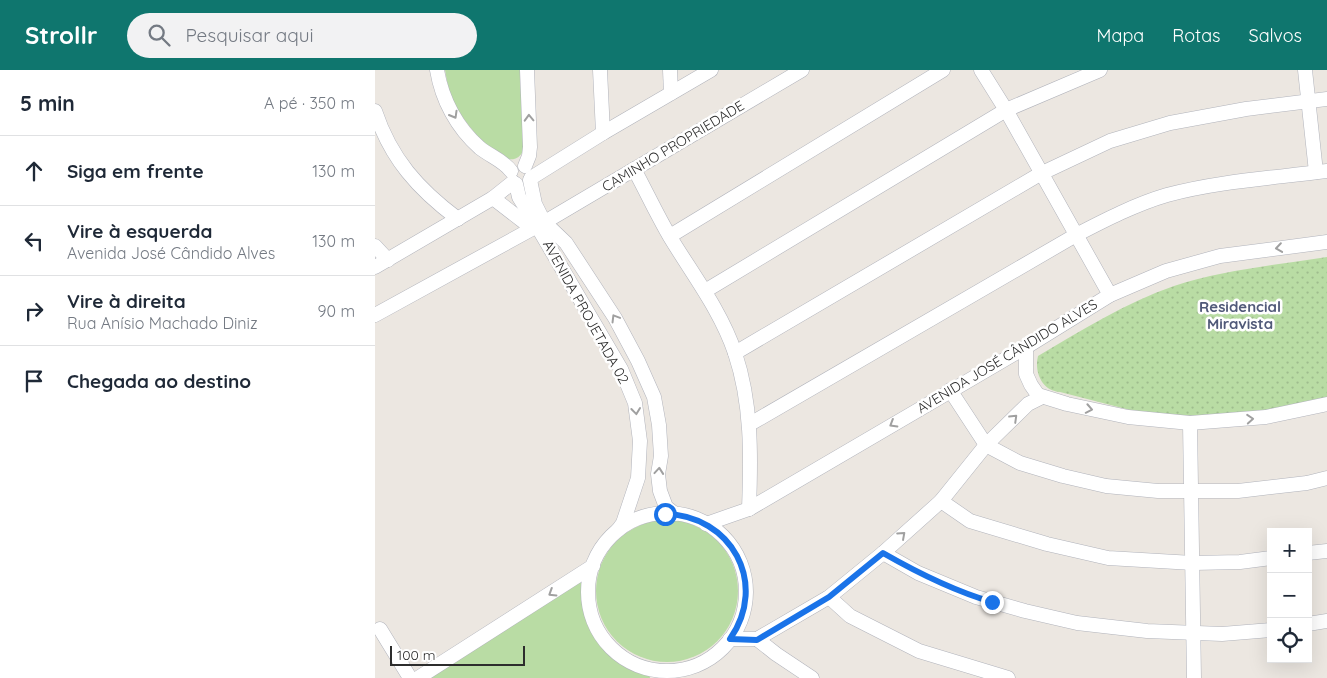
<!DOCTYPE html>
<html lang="pt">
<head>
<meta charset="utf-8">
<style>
	:root { --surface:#fff; --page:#f2f2f3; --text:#1f2937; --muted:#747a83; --line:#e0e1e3; --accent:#0f766e }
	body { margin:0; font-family:Quicksand,sans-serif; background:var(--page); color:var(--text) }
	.controls { position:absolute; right:15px; bottom:15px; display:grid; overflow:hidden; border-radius:0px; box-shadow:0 5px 20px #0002 }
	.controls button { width:45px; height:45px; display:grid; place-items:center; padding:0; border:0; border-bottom:1px solid var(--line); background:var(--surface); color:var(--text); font:25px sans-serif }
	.scale { position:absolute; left:15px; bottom:12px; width:135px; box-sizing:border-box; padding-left:5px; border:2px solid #2d2d2d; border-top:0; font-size:14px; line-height:18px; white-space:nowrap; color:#2d2d2d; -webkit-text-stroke:4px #fff; paint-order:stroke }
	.stop { position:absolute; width:15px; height:15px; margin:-11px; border:4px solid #1a73e8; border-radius:50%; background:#fff }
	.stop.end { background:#1a73e8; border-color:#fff; box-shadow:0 1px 5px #0008 }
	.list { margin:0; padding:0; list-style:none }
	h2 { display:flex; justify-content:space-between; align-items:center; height:65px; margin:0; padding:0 20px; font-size:21px }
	h2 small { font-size:16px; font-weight:400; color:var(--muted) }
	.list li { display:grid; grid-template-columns:32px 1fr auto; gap:15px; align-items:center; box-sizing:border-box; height:70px; padding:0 20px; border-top:1px solid var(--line) }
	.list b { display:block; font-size:19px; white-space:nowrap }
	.list p { margin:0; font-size:16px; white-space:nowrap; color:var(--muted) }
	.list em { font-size:16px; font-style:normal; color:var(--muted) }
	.icon { flex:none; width:28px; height:28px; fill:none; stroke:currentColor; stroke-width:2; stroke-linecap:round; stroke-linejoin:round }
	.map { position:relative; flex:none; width:952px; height:608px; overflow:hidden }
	header { display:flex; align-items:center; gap:30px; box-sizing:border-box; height:70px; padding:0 25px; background:var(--accent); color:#fff }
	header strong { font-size:24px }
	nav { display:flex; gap:28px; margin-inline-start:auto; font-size:18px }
	.search { width:350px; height:45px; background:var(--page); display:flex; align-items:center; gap:12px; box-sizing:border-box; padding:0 18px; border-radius:28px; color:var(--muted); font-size:19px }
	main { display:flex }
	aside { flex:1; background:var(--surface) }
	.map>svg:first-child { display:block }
</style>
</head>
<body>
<header>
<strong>Strollr</strong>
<div class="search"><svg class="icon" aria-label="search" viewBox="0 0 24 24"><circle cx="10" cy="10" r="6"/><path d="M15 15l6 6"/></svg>Pesquisar aqui</div>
<nav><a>Mapa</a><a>Rotas</a><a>Salvos</a></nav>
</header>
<main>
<aside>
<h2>5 min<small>A pé · 350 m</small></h2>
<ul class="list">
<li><svg class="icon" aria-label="ahead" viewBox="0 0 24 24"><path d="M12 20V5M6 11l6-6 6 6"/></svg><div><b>Siga em frente</b></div><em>130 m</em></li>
<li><svg class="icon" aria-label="left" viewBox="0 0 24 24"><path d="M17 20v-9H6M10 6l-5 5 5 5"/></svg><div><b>Vire à esquerda</b><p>Avenida José Cândido Alves</p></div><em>130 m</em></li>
<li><svg class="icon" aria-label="right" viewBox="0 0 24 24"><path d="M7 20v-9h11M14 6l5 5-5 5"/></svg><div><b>Vire à direita</b><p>Rua Anísio Machado Diniz</p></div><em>90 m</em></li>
<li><svg class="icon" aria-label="arrive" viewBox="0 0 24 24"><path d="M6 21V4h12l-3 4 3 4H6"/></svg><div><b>Chegada ao destino</b></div></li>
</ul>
</aside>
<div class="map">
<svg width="952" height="608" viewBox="0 0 952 608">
	<defs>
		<pattern id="park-dots" width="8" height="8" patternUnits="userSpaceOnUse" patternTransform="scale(1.25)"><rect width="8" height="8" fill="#b9dca4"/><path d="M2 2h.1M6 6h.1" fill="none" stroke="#9fbd8e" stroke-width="1.8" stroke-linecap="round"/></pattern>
	</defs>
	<rect width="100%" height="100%" fill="#ece7e1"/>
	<g fill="#b9dca4">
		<path d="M70,0H145L149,79C134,115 85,47 78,31C73,21 72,10 70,0Z"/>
		<circle cx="292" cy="521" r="71"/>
		<path d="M204,511L209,512C210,559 227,589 274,603L275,608H55Z"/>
	</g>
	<path fill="url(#park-dots)" d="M952,187V327L890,342L816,347L755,340L685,322C667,321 659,302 663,286C707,260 750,233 799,216C848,200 901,195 952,187Z"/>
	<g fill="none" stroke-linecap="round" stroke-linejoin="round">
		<defs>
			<g id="minor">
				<path d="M62,0C67,30 82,58 105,78C115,86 129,91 136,101"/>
				<polyline points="225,0 228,63"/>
				<polyline points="295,0 296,23"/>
				<polyline points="606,0 631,40 735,225"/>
				<polyline points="930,0 941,102"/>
				<path d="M0,41C16,89 43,119 83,149"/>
				<polyline points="150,96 154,86 155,77 152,0"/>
				<path d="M259,99C271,121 282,145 295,167C318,205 346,241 360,283C377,334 376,386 374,439"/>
				<polyline points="156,108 228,63 336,0"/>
				<polyline points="155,110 160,134 169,152 191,173 240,248 263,291 279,327 284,355 286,386 283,404 285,421 291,437 300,444"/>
				<polyline points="141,114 144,127 162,156 246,299 260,333 265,371 263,408 248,453 243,460"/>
				<polyline points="118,128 149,152 162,156"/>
				<polyline points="295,166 568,0"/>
				<polyline points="0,176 13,190"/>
				<polyline points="0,197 118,128 138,112"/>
				<polyline points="330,221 631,40 725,0"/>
				<polyline points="0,245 175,149 427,0"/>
				<polyline points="651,277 651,304 656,315 663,325 692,334 753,347 815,353 891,347 952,334"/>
				<polyline points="360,283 665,104 735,71 795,53 871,39 952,29"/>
				<polyline points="575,320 611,375 645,393 688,406 731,416 783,421 863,421 932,413 952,408"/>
				<polyline points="815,353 819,608"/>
				<path d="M375,354L701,165C730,150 761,134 792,125C844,111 899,108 952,101"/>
				<polyline points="566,431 595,451 672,474 733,488 818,493 865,492 896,488"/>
				<circle cx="292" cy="522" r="79"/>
				<polyline points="331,454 374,439 651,277 735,225 791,201 845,186 952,172"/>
				<polyline points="508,483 543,503 601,527 650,541 702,553 772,561 847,564 896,560"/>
				<polyline points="933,483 952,481"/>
				<polyline points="454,527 475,546 544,581 633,608"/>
				<polyline points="933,554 952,551"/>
				<polyline points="5,559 35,608"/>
				<polyline points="355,569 382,569 454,527 508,483 566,431 611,375 653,334 667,327"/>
				<polyline points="382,569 401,584 437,608"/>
				<polyline points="43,608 218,496"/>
			</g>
		</defs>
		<use href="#minor" stroke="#b1b3bb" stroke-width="15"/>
		<use href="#minor" stroke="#fff" stroke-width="14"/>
	</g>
	<defs><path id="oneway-chevron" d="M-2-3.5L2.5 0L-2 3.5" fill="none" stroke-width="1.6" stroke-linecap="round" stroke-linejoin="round" transform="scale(1.25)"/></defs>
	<g stroke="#a0a0a0">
		<use href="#oneway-chevron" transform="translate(79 45) rotate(60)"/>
		<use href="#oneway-chevron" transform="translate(154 48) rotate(-92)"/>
		<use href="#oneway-chevron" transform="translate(904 178) rotate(172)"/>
		<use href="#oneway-chevron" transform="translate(240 248) rotate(-121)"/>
		<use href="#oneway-chevron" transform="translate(714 339) rotate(11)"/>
		<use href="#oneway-chevron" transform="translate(261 341) rotate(83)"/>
		<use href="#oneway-chevron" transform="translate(639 348) rotate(-44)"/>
		<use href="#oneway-chevron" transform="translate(875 349) rotate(-4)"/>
		<use href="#oneway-chevron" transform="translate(518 354) rotate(149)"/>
		<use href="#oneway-chevron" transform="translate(284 401) rotate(-85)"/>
		<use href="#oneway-chevron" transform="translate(527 465) rotate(-42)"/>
		<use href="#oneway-chevron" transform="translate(177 523) rotate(148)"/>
	</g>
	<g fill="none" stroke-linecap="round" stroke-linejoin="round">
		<path stroke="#1a73e8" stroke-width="6" d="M290,444C356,445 394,513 355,569L382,570L454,527L508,483C543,503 579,521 617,532"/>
	</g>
	<g text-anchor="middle" stroke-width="5" stroke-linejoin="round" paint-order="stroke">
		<g font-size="14" fill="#2d2d2d" stroke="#fff">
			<text transform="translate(298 76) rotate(-31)" y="5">CAMINHO PROPRIEDADE</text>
			<text transform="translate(211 242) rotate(61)" y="5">AVENIDA PROJETADA 02</text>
			<text transform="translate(632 286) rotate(-31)" y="5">AVENIDA JOSÉ CÂNDIDO ALVES</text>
		</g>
		<g font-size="15" font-weight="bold" fill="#515a79" stroke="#fff">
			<text x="865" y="242">Residencial<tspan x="865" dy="17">Miravista</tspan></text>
		</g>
	</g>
</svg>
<div class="controls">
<button>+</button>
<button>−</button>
<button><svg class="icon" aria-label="locate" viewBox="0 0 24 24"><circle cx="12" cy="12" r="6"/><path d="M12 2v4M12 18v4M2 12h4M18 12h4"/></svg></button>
</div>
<div class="scale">100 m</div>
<div class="stop" style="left:290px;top:444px"></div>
<div class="stop end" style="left:617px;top:532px"></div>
</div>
</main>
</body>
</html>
